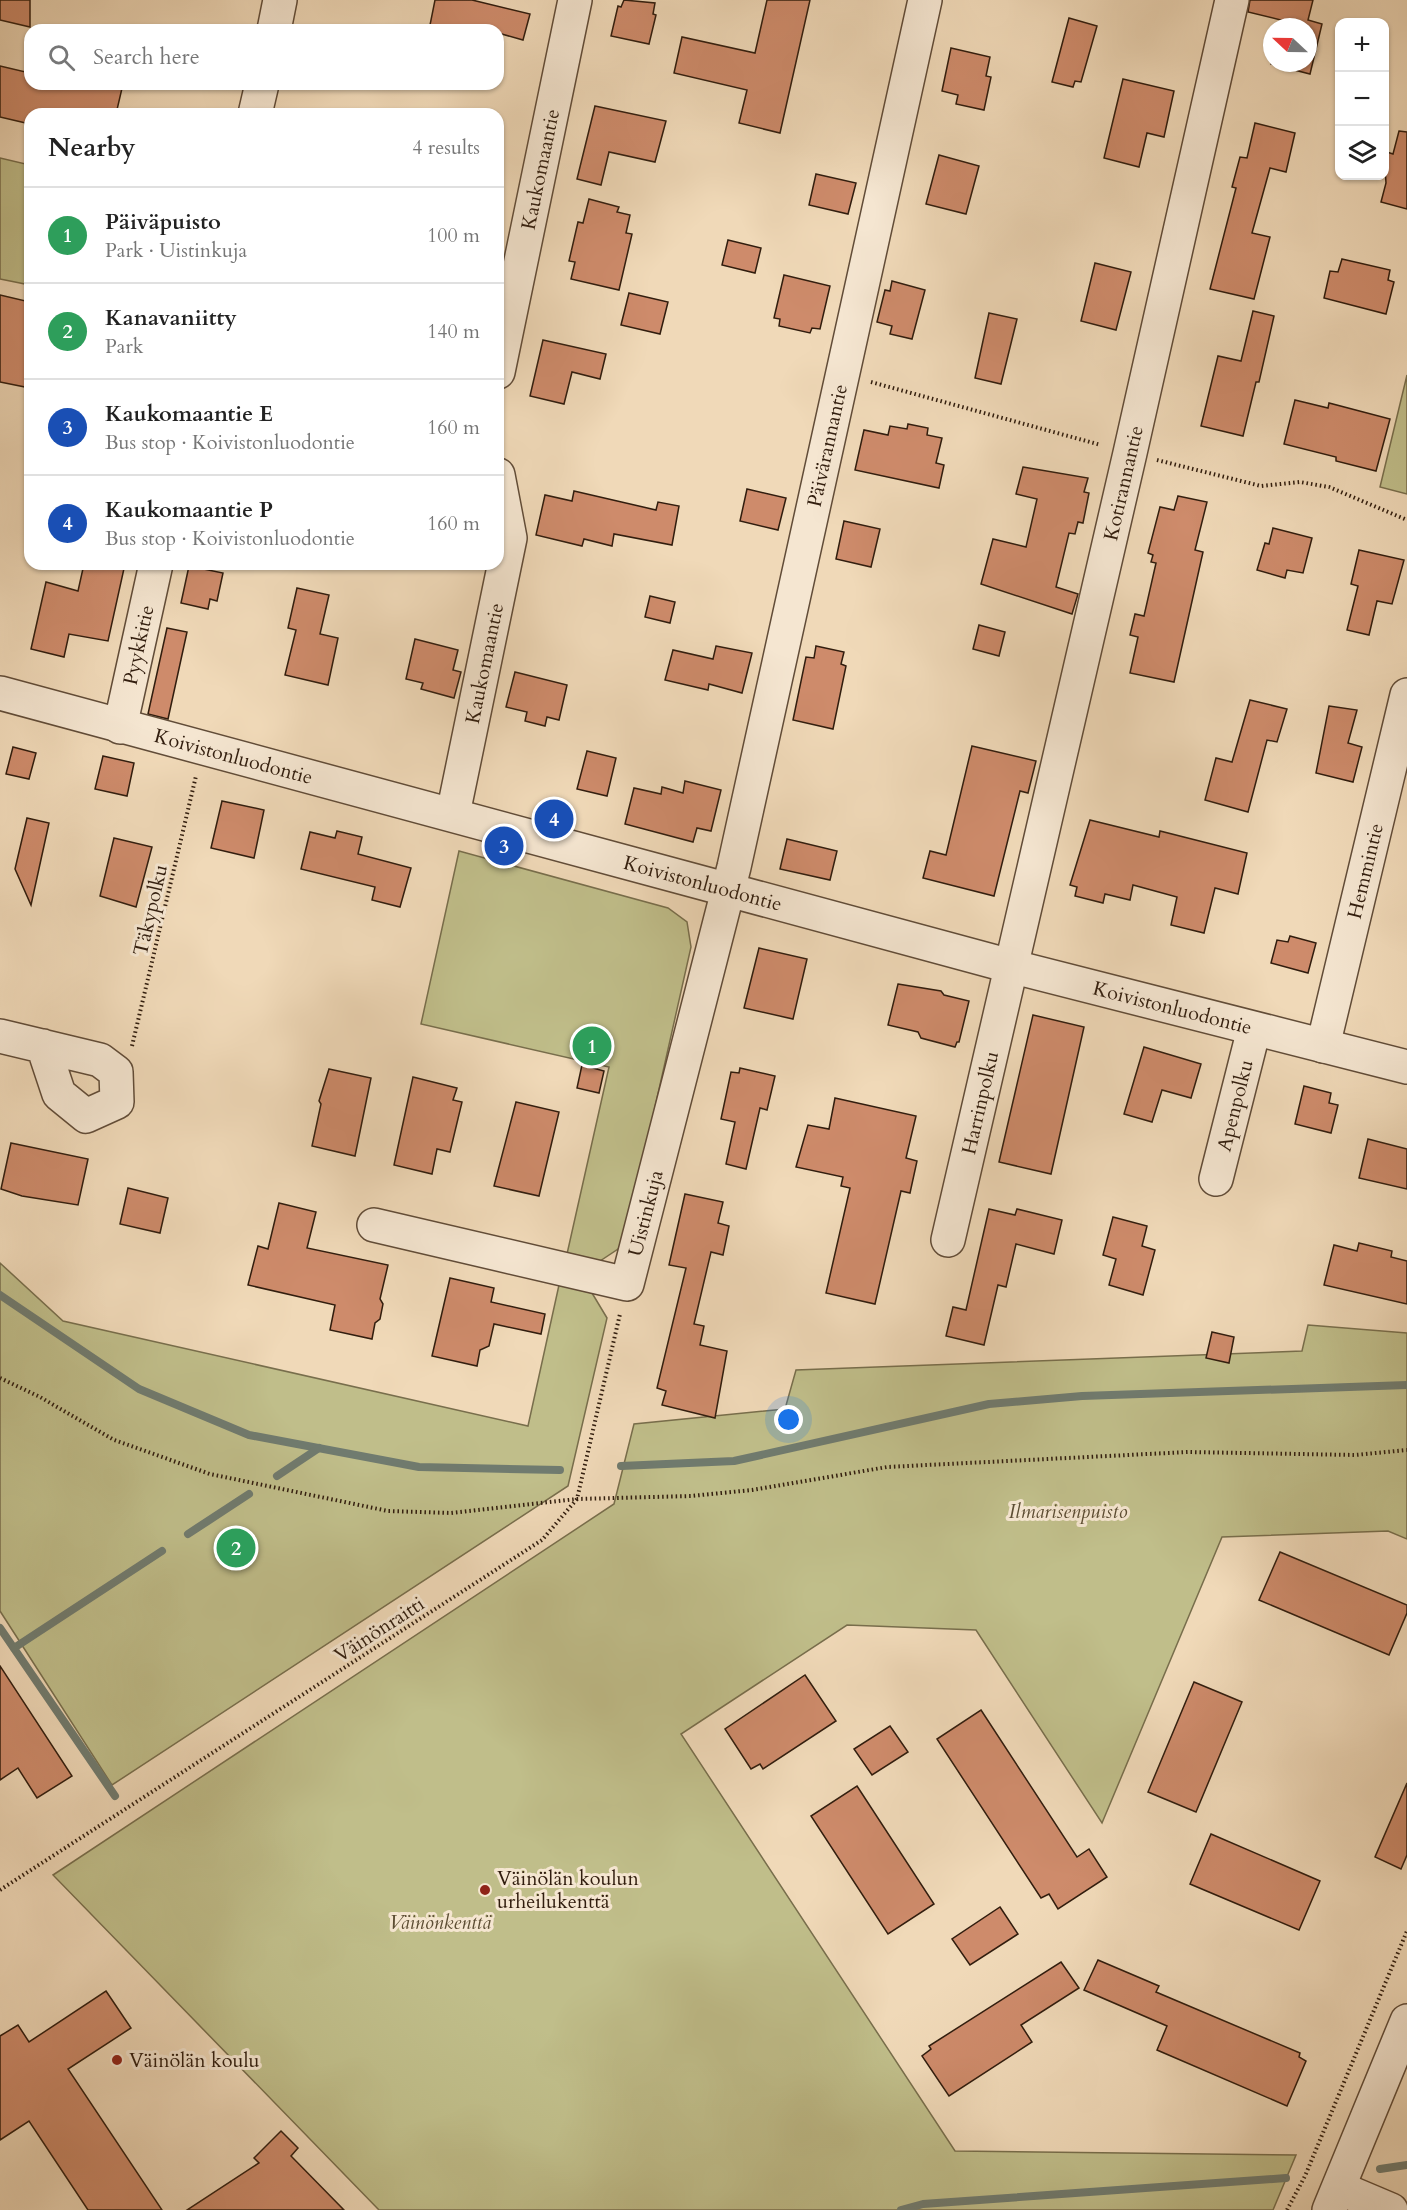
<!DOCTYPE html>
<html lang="en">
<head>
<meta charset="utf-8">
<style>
	:root { --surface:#fff; --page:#f6f6f6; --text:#222; --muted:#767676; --line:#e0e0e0; --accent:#8f2418 }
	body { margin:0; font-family:Cardo,serif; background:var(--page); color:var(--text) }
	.controls { position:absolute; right:18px; top:18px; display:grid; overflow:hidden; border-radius:12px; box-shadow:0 2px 4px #0004 }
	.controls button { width:54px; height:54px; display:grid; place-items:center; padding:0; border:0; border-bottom:2px solid var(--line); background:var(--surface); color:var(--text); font:30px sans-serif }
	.compass { position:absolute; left:1263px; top:18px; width:54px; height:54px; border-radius:50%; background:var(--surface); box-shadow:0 2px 4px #0004; rotate:292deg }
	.you { position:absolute; left:789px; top:1420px; width:21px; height:21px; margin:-15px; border:4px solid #fff; border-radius:50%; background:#1a73e8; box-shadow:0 0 0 9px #1a73e833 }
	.badge { display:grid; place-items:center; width:39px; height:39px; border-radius:50%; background:var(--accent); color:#fff; font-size:20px; font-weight:700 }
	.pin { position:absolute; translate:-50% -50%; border:3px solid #fff; box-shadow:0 2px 6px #0006 }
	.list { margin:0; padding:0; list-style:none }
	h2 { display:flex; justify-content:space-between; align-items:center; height:78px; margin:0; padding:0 24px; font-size:26px }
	h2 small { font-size:20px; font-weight:400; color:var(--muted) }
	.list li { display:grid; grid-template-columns:39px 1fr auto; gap:18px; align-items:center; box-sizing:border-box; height:96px; padding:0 24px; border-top:2px solid var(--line) }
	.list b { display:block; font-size:22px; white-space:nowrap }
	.list p { margin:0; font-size:20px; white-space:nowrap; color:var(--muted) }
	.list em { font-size:20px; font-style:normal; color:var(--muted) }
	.icon { flex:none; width:33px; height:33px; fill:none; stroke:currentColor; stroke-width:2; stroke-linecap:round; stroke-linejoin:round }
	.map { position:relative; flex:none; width:1407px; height:2210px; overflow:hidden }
	.search { position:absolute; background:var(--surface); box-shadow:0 2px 4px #0004; left:24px; top:24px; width:480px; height:66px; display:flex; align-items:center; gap:15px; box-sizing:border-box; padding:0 21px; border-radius:18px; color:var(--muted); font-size:22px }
	.panel { position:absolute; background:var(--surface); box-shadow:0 2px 4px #0004; left:24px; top:108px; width:480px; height:462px; border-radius:18px }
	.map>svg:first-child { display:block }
</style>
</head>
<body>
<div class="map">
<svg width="1407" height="2210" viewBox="0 0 1407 2210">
	<rect width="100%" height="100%" fill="#f0d9b8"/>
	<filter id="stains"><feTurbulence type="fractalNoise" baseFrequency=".00333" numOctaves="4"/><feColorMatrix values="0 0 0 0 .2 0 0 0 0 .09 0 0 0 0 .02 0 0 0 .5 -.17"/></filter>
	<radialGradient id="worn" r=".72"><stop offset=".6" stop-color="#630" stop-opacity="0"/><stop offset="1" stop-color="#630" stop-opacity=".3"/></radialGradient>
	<g fill="#c0be8a" stroke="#786e4c" stroke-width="1.5">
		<polygon points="0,158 30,165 30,285 0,279"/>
		<polygon points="1407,375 1407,494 1380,487"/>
		<polygon points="459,851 668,908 687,922 691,947 624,1245 600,1261 567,1254 609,1067 421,1024"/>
		<polygon points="0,1263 63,1321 528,1426 559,1285 592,1293 607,1318 568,1486 112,1785 0,1611"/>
		<polygon points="1308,1325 1407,1333 1407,1539 1388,1531 1222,1537 1102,1823 976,1630 847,1625 681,1734 955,2151 1296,2155 1273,2210 379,2210 53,1875 614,1504 634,1424 785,1409 796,1370 1302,1351"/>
	</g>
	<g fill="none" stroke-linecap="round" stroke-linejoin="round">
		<g stroke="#707b6f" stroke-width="8">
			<polyline points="0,1295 139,1389 249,1435 419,1467 560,1470"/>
			<polyline points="621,1466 734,1461 989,1404 1082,1396 1407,1385"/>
			<polyline points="277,1476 319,1448"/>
			<polyline points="188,1534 249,1494"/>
			<polyline points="0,1628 115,1796"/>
			<polyline points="14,1648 162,1551"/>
			<polyline points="1380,2169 1407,2165"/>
			<polyline points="901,2210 923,2204 1286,2178"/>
		</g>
	</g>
	<g fill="#ce8b6b" stroke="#311d0e" stroke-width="1.5">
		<polygon points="0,0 30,0 30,27 0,20"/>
		<polygon points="435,0 472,0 530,14 523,40 498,33 498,30 429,30"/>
		<polygon points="624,0 655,3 653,14 656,15 649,44 611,36 618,6 621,7"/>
		<polygon points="767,0 810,0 780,133 739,123 747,90 674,73 682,37 755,53"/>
		<polygon points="1250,0 1313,0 1308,20 1322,24 1310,74 1271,64 1272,61 1308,63 1308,27 1280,27 1281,20 1248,12"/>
		<polygon points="1069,18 1097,26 1081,82 1075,81 1073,87 1052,82"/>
		<polygon points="951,48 990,57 986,76 991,77 984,110 956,104 958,95 942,91"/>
		<polygon points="0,66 30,73 30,84 123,84 116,114 30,114 30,124 0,117"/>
		<polygon points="1123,79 1174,91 1164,137 1147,133 1139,167 1104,158"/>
		<polygon points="595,106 666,121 655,162 609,152 601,185 577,179"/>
		<polygon points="1255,123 1295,133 1286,172 1270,168 1252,233 1270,237 1254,299 1210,289 1236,188 1232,187 1240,157 1247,158"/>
		<polygon points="1399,131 1407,132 1407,209 1381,202 1386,183 1384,151 1393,154"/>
		<polygon points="939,155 979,166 966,214 926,204"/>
		<polygon points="816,174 856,183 848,214 809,205"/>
		<polygon points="589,199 619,207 617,212 630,215 626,233 632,234 619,290 571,279 575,262 569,261 578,222 583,223"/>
		<polygon points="728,240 761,248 755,273 722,265"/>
		<polygon points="1342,259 1390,270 1388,280 1394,282 1386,314 1324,298 1330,271 1338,272"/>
		<polygon points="1095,263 1131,272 1116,330 1081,321"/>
		<polygon points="784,275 830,286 820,329 812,328 810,333 779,326 780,319 774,318"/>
		<polygon points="892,281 925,290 912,339 890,334 892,326 877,322 885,290 890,291"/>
		<polygon points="629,293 668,302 660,334 621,325"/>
		<polygon points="0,295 30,302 30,388 0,382"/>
		<polygon points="1253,311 1274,316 1259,382 1256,382 1243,436 1201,426 1218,356 1241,361"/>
		<polygon points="989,313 1017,319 1001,384 975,378"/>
		<polygon points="543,340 606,354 600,379 572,372 564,404 530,396"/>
		<polygon points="1295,400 1328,408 1329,403 1390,419 1376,471 1336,461 1336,457 1284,444"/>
		<polygon points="908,424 928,428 927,435 942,438 936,463 944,465 939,488 855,470 864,430 888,435 890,426 907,429"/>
		<polygon points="1023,467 1088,478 1084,492 1089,493 1083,523 1078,522 1075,534 1069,533 1056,587 1078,594 1072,614 981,584 993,539 1026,547 1037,499 1016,494"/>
		<polygon points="747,489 786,498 778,530 740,521"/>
		<polygon points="574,491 656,510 658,502 679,506 672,545 614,534 612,546 584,539 582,546 536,535 545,495 572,501"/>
		<polygon points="1178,496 1207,502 1195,550 1203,552 1174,682 1130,673 1138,637 1130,635 1135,614 1144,616 1156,563 1151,562 1153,555 1148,553 1160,507 1174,510"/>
		<polygon points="844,521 880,529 871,567 836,559"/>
		<polygon points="1273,528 1312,538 1303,573 1287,570 1285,578 1257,570 1265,543 1269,544"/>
		<polygon points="1359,550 1404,560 1392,604 1377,601 1369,635 1347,630 1358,586 1351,584"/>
		<polygon points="84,564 125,564 108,641 69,634 64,657 31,649 46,582 78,591"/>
		<polygon points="189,566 223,573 217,601 210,599 208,609 181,603"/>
		<polygon points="297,588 329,595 320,634 338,638 328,685 285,675 296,630 288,628"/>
		<polygon points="650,596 675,602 670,623 645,617"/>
		<polygon points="979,625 1005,632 999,656 973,649"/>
		<polygon points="167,628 187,632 168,719 148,714"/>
		<polygon points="415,639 458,650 453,670 461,672 454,698 421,689 423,683 406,679"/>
		<polygon points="716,646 752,653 742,693 709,684 708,690 665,680 673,650 713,659"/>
		<polygon points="816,646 844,652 841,664 846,666 833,729 793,720 806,657 814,658"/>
		<polygon points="515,672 567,685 559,720 547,717 545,726 525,721 527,712 506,707"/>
		<polygon points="1250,700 1287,709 1277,742 1267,740 1248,812 1205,800 1216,758 1232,762"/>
		<polygon points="1329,706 1357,710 1348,743 1362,747 1353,782 1316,773"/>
		<polygon points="972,746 1036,761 1028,793 1020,791 994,896 923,878 930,851 946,855"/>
		<polygon points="13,747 36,753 29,779 6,774"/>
		<polygon points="587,751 616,758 607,796 577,789"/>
		<polygon points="103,756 134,763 127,796 95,789"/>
		<polygon points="685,781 721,790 711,831 697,828 693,842 625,824 634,788 661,794 662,787 683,793"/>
		<polygon points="222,801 264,810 254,858 211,848"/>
		<polygon points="27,818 49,823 31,905 15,869"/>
		<polygon points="1090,820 1159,837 1160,831 1247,853 1238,894 1215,888 1204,933 1171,925 1177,897 1133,885 1130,900 1105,894 1103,903 1075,896 1077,887 1070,885"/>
		<polygon points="337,831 362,837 358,854 411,868 400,907 372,900 375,887 301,869 310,832 335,838"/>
		<polygon points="114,838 152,847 136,907 100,896"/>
		<polygon points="787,839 837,851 830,880 780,869"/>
		<polygon points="1290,936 1316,943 1308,973 1271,963 1277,940 1288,942"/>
		<polygon points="759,948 807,959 793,1019 744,1008"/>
		<polygon points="898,984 941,991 944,995 969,1001 959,1042 957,1042 955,1047 921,1038 918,1032 888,1025"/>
		<polygon points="1033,1015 1084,1027 1051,1174 999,1162"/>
		<polygon points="1144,1047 1201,1064 1191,1098 1162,1090 1152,1122 1124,1114"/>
		<polygon points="582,1065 604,1071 599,1093 577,1088"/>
		<polygon points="740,1068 775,1076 767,1110 760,1108 746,1169 726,1164 735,1122 721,1119 731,1072 739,1073"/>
		<polygon points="329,1069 371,1078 355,1156 312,1146 321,1104 319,1101"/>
		<polygon points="413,1077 457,1088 453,1100 462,1102 450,1152 437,1149 432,1174 394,1165"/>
		<polygon points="1304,1086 1331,1093 1329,1103 1338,1105 1331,1133 1295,1124"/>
		<polygon points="835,1098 916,1116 906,1158 917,1161 910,1193 901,1191 875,1304 826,1293 850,1188 841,1186 843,1177 796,1167 808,1125 829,1129"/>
		<polygon points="516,1102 559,1112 539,1196 494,1186"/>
		<polygon points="1368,1139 1407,1149 1407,1189 1359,1178"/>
		<polygon points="11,1143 88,1159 78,1205 22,1196 1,1189"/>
		<polygon points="128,1188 168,1198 160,1233 120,1224"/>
		<polygon points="685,1194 723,1202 718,1223 729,1226 723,1255 711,1252 694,1324 704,1326 700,1345 727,1351 715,1418 662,1405 666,1391 657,1388 686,1268 669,1265"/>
		<polygon points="279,1203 316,1212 307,1248 388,1265 380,1299 383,1304 380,1319 375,1323 372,1339 330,1330 335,1305 248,1285 258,1246 268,1249"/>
		<polygon points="989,1209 1015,1215 1017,1209 1062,1220 1054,1254 1016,1244 1006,1287 998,1285 984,1345 946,1336 953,1307 966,1310"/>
		<polygon points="1113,1217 1147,1226 1142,1246 1155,1250 1143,1295 1109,1285 1116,1259 1103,1255"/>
		<polygon points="1359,1243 1392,1251 1391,1257 1407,1261 1407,1304 1324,1285 1334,1245 1357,1251"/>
		<polygon points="450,1278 494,1288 491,1302 545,1314 541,1334 494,1324 489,1346 480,1350 477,1366 432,1356"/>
		<polygon points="1212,1332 1234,1337 1229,1363 1206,1358"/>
		<polygon points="1280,1552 1407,1605 1407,1613 1389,1655 1259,1600"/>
		<polygon points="0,1666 72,1776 37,1798 18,1768 0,1780"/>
		<polygon points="805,1675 836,1721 763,1769 760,1764 751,1769 725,1729"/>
		<polygon points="1194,1682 1242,1702 1196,1812 1148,1792"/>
		<polygon points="981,1710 1077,1857 1089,1849 1107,1877 1058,1909 1049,1894 1041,1898 937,1739"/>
		<polygon points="890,1726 908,1752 872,1775 854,1749"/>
		<polygon points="1407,1783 1407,1855 1401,1869 1375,1857"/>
		<polygon points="857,1786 934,1904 888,1934 811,1816"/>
		<polygon points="1211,1834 1320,1881 1299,1930 1190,1884"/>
		<polygon points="1000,1907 1018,1934 970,1965 952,1939"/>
		<polygon points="1098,1960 1159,1986 1156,1992 1300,2053 1299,2057 1306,2061 1287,2106 1157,2050 1167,2026 1084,1990"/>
		<polygon points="1061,1962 1079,1988 1021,2025 1032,2042 949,2096 922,2056 931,2049 929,2046"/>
		<polygon points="106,1991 131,2028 68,2069 162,2210 88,2210 29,2121 0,2140 0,2036 18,2025 29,2042"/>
		<polygon points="281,2131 298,2148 291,2156 344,2210 187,2210 259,2163 254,2158"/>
	</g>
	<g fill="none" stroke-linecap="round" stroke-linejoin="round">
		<defs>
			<g id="minor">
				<polyline points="274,30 280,0"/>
				<polyline points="255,114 262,84"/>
				<path id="s1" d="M498,372L575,0"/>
				<path id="s2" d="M0,693L1010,966L1407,1067"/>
				<path id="s3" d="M120,727L156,564"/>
				<path id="s4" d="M453,814L510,538L498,475"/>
				<polyline points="0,1036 100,1060 116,1072 117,1102 86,1116 59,1094 43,1046"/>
				<path id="s5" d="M1323,1046L1407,695"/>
				<path id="s6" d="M1216,1179L1254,1029"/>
				<path id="s7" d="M374,1225L627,1284L734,867L925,0"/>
				<path id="s8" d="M948,1240L1130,453L1232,0"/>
				<polyline points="1339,2188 1391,2210"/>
				<polyline points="1329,2210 1407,2021"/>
			</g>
		</defs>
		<use href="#minor" stroke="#614c38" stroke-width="36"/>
		<g stroke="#311d0e" stroke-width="4" stroke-dasharray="1.5 3" stroke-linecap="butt">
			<polyline points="871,382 1101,445"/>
			<polyline points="1157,460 1261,486 1300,482 1329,487 1407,520"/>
			<polyline points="132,1046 196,776"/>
			<polyline points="0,1378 40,1397 114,1440 210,1474 388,1511 451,1513 577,1499 691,1496 752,1490 887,1467 1188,1452 1355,1455 1407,1450"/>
			<polyline points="0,1890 542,1540 577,1499 620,1314"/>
			<polyline points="1287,2210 1305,2176 1407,1931"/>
		</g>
		<use href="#minor" stroke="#f5e6d1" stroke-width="33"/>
	</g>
	<g fill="#8f2418" stroke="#f5e6d1" stroke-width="2">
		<circle cx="485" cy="1890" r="6"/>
		<circle cx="117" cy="2060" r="6"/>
	</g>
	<g text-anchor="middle" stroke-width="6" stroke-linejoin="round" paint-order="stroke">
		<g font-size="20" fill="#311d0e" stroke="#f5e6d1">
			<text dy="7" stroke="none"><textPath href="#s1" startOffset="207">Kaukomaantie</textPath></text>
			<text dy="7" stroke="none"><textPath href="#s7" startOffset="1122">Päivärannantie</textPath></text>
			<text dy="7" stroke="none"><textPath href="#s8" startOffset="777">Kotirannantie</textPath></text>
			<text dy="7" stroke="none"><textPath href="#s3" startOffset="84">Pyykkitie</textPath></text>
			<text dy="7" stroke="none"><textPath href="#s4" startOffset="154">Kaukomaantie</textPath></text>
			<text dy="7" stroke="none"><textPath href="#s2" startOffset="242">Koivistonluodontie</textPath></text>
			<text dy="7" stroke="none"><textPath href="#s5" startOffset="180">Hemmintie</textPath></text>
			<text dy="7" stroke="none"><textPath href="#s2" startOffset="728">Koivistonluodontie</textPath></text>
			<text transform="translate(150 910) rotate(-77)" y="7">Täkypolku</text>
			<text dy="7" stroke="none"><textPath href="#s2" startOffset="1214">Koivistonluodontie</textPath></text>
			<text dy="7" stroke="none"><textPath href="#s8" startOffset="141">Harrinpolku</textPath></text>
			<text dy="7" stroke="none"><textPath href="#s6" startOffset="76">Apenpolku</textPath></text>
			<text dy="7" stroke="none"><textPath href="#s7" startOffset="333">Uistinkuja</textPath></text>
			<text transform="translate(379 1629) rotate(-33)" y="7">Väinönraitti</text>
		</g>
		<g font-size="20" font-style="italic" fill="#5c4d33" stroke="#f5e6d1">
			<text x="1068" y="1518">Ilmarisenpuisto</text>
			<text x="440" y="1929">Väinönkenttä</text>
		</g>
		<g font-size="20" fill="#311d0e" stroke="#f5e6d1" text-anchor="start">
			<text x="497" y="1885">Väinölän koulun<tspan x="497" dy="23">urheilukenttä</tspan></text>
			<text x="129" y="2067">Väinölän koulu</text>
		</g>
	</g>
	<rect width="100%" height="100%" filter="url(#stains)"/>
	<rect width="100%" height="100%" fill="url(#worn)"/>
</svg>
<div class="controls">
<button>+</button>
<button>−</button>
<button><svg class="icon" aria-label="layers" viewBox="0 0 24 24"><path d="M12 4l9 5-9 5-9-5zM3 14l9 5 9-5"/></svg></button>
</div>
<svg class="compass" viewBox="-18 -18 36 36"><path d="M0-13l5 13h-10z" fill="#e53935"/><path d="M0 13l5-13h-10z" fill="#767676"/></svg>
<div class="you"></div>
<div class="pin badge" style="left:592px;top:1046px;background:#2e9e5b">1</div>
<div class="pin badge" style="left:236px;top:1548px;background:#2e9e5b">2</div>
<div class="pin badge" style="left:504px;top:846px;background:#1a4fb4">3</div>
<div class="pin badge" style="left:554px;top:819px;background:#1a4fb4">4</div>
<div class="search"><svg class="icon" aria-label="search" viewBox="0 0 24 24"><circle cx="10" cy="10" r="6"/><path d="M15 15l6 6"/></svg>Search here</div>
<section class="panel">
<h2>Nearby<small>4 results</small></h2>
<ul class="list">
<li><span class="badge" style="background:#2e9e5b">1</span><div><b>Päiväpuisto</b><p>Park · Uistinkuja</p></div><em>100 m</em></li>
<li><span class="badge" style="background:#2e9e5b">2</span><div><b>Kanavaniitty</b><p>Park</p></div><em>140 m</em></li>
<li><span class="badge" style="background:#1a4fb4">3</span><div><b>Kaukomaantie E</b><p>Bus stop · Koivistonluodontie</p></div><em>160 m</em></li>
<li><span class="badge" style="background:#1a4fb4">4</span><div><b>Kaukomaantie P</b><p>Bus stop · Koivistonluodontie</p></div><em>160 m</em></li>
</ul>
</section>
</div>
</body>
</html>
